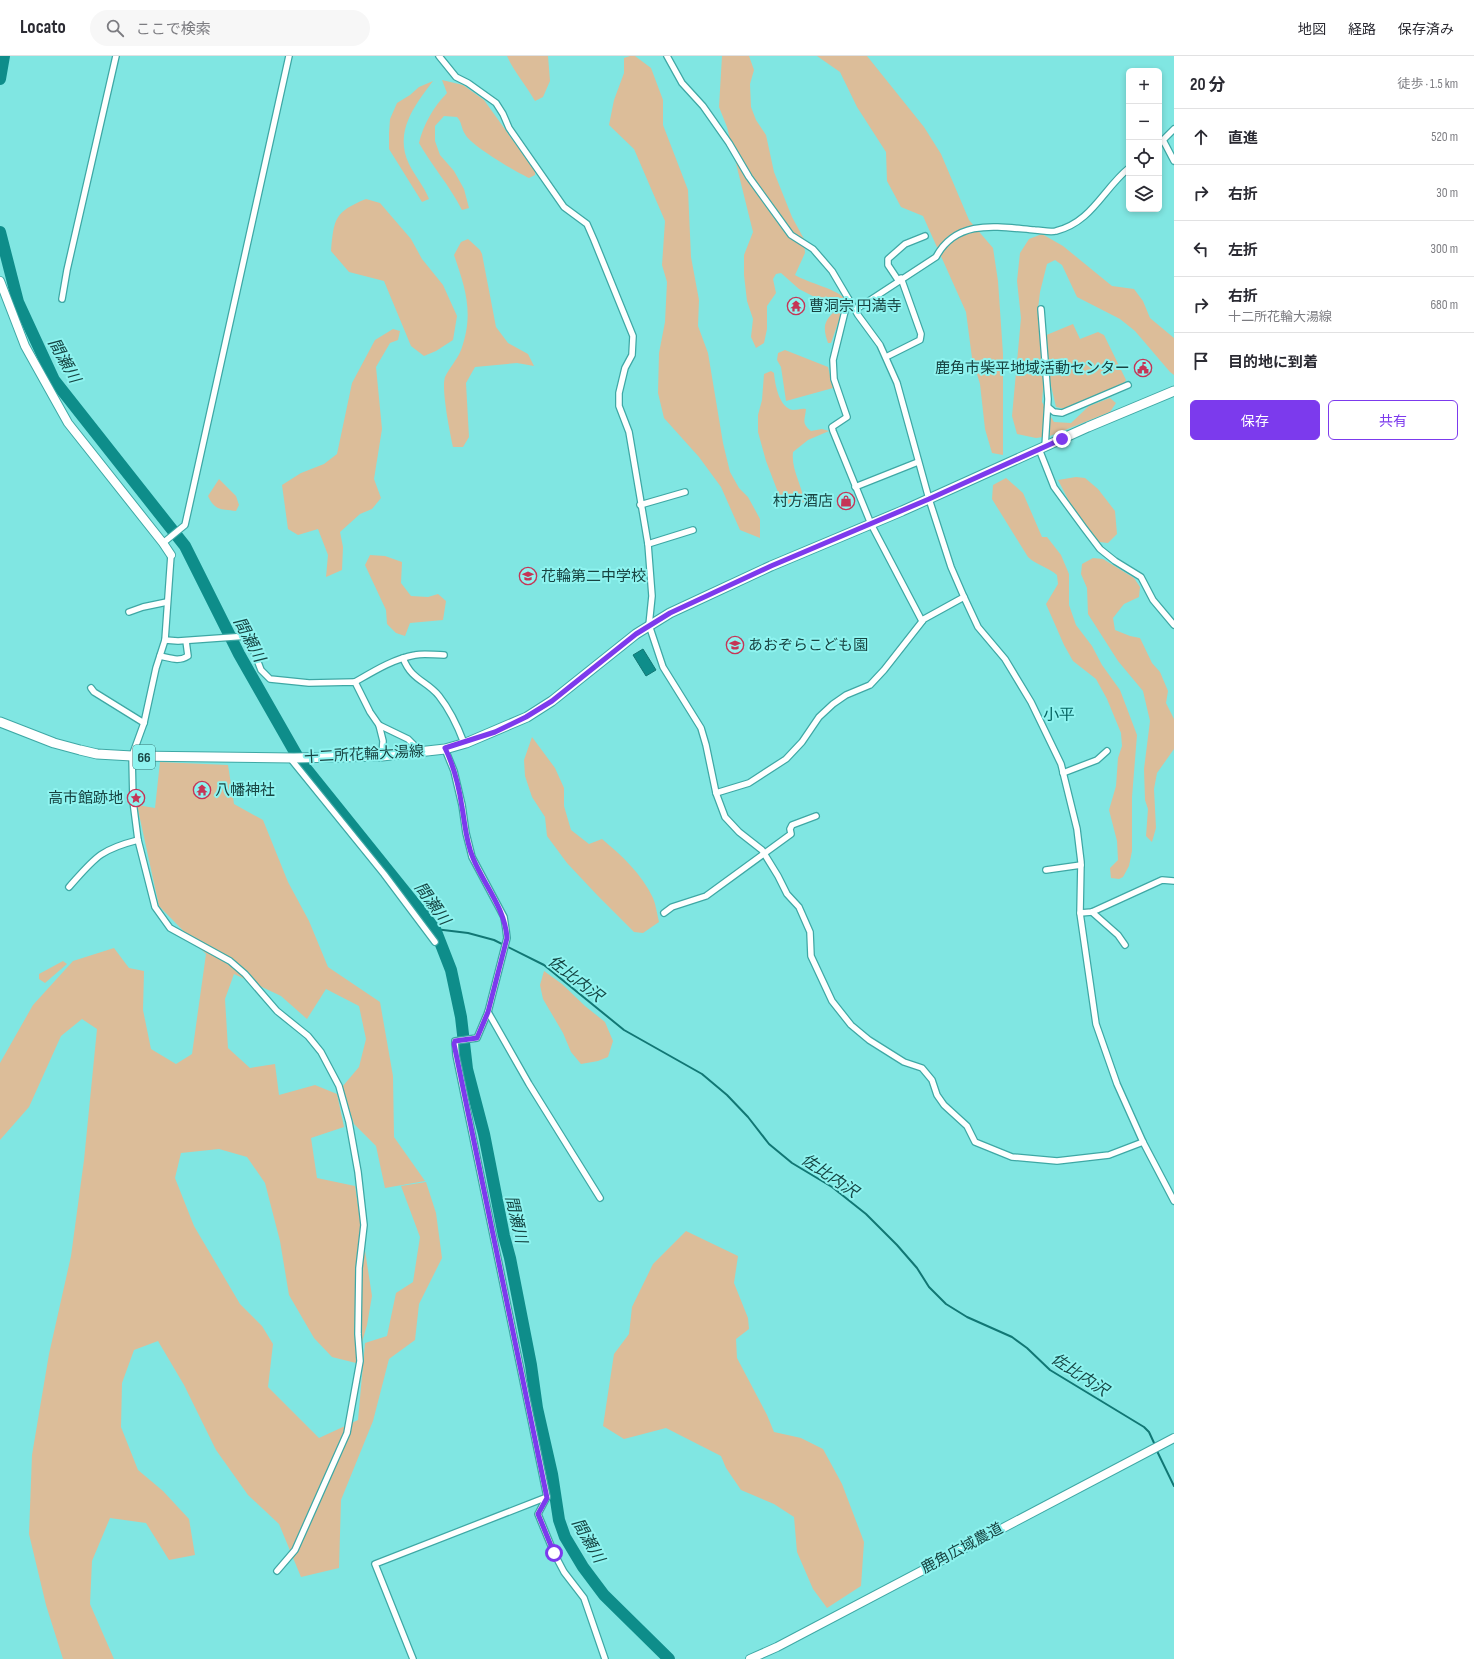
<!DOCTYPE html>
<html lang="ja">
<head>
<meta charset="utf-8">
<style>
	:root { --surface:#fff; --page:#f7f7f7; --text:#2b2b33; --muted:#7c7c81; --line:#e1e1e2; --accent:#7c3aed }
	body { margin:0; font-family:"Sofia Sans Condensed","Noto Sans JP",sans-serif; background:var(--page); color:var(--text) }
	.controls { position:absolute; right:12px; top:12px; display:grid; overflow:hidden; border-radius:6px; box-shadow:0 2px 6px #0003 }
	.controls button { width:36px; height:36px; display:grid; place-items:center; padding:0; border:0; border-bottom:1px solid var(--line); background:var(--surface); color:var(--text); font:20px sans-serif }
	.stop { position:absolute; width:12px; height:12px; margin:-9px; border:3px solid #7c3aed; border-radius:50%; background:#fff }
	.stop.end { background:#7c3aed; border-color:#fff; box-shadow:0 1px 4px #0008 }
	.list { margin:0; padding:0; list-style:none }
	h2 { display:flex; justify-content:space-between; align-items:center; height:52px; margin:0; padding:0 16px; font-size:17px }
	h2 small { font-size:13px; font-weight:400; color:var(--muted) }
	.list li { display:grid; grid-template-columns:26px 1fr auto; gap:12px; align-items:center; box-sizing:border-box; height:56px; padding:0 16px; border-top:1px solid var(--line) }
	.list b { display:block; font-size:15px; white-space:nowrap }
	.list p { margin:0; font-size:13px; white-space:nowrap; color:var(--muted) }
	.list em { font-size:13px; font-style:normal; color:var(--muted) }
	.actions { display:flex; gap:8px; padding:12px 16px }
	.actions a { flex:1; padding:9px 0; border:1px solid var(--accent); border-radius:6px; text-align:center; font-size:14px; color:var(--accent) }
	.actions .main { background:var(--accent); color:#fff }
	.icon { flex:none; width:22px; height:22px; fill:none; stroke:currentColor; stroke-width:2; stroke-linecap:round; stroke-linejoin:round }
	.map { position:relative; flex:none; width:1174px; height:1603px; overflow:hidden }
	header { display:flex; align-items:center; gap:24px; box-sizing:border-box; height:56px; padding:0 20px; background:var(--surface); border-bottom:1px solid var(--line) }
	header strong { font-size:19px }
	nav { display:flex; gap:22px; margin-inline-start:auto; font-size:14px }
	.search { width:280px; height:36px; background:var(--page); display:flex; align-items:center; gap:10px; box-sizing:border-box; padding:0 14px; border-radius:22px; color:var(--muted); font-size:15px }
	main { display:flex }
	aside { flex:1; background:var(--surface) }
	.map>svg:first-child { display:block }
</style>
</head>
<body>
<header>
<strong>Locato</strong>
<div class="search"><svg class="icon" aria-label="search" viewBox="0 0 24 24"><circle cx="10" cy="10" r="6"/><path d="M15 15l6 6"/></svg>ここで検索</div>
<nav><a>地図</a><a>経路</a><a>保存済み</a></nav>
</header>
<main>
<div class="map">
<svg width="1174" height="1603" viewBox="0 0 1174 1603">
	<rect width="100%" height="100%" fill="#80e6e2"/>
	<g fill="#dcbd99">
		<path d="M507,0H548L550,25L543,41L535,45C526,29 514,16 507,0Z"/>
		<polygon points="630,0 635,0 651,12 663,44 663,69 688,134 691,201 699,244 698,270 708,297 723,387 730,416 739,432 748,441 760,463 760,482 740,474 721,431 699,401 664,362 658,337 659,297 665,266 667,226 662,209 665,165 634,93 609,69 614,44 624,17 624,2"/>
		<path d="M722,0H749L754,14L750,28L751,51L756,64L766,79L774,116L792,161L804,183L805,197L795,219C808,227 838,233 846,244L831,287H828C824,275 822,267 833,257L832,250L799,233L781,217L776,218L773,223L776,237L767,250V273L764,287L756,292L751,281L753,263L747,245L744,219V199L753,176L727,71L719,51Z"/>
		<polygon points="817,0 867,0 924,71 941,98 969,164 993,192 998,225 1003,298 1003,399 992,397 985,373 980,328 972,302 966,256 923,160 901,151 887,125 886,96 857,51 840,16"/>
		<path d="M442,24L463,29L484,44L535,115V119L529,122C516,116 470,89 465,78C461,72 462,66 457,61L444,60L435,70V85L440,99L454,115L464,133L469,152L462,154C450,130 432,110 419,87C423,69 434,50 447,37Z"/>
		<path d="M433,25C414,50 394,76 409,108C415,120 424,130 429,143L422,146L389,93V77L390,63L397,47L410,39L419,31Z"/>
		<path d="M366,143L380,147L411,183L422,203L443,229L457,260L453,284L436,295L424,300L411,290L384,225L349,216L331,195C334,163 334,156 366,143Z"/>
		<polygon points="1042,178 1063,190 1112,230 1134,233 1143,245 1150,262 1174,282 1174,319 1170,316 1135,275 1120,263 1077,241 1062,209 1055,204 1047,208 1040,236 1038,253 1045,307 1042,346 1054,366 1071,367 1089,350 1110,342 1116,347 1110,356 1050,380 1036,382 1017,378 1012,360 1021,262 1017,225 1020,197 1029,183"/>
		<path d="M468,183L480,194L482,198L496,271L508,287L528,298L534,310L517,307L475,311L466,327L469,381L463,391H453C450,377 441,333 445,321C449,312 457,304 461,294C474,258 466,234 454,199L461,186Z"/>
		<polygon points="1073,268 1080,283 1098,276 1104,279 1126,324 1124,327 1065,353 1056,351 1049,321 1044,280"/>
		<polygon points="393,273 400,275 398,284 390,287 376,311 382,373 374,423 381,442 372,453 360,458 340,476 343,491 342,514 326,521 328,499 318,473 298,479 288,473 282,429 301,417 324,408 337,398 352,327 375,284"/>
		<polygon points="785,294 828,311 833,332 786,345 781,311 777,304 778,297"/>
		<path d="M771,315L774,317C775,328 779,352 793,354C798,354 801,352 806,353C805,364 801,367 811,375L822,373L829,375L808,384L793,396C791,414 802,428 804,446L791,451L779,439L766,405L758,376V359L762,344L764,318Z"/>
		<polygon points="1076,421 1085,422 1098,433 1115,455 1117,478 1108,487 1099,486 1072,451 1058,424"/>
		<path d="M1006,422L1023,437L1042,481H1047L1061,499L1069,518V549L1076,569L1092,590L1102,609L1120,634L1137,679L1132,741V795L1129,810L1123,821L1119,823L1111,822L1110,812L1118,804L1117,785L1109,754L1116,730L1118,702L1122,690L1121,677L1107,643L1096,623L1073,605L1064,589L1046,548L1058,528L1057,519C1048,511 1036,509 1028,501L992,443L993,429Z"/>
		<path d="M219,423L236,440L239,449L236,455C221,453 215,455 208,440Z"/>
		<polygon points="370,499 385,500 402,506 401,527 411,540 428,541 438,538 446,545 443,564 410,567 405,580 396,577 387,568 386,554 365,509"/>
		<polygon points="1093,502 1103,503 1134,522 1140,531 1139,541 1124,548 1113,562 1115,574 1130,580 1140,582 1152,607 1160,616 1168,635 1166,647 1174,663 1174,693 1157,717 1154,733 1156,772 1152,786 1146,780 1148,753 1145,744 1144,713 1150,665 1143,635 1118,605 1088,558 1087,532 1081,518 1082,508"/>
		<path d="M532,681L555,712L564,732V750L571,774L589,788L602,783C621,799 642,818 653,842C656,849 657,858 659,866L643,877L634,876L598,840L567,807L547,780L545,761L532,741L525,720L524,704Z"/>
		<polygon points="160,706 228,709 234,748 263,764 288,826 309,865 328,911 380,946 393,1020 394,1081 425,1125 385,1132 376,1090 354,1068 342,1031 359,1011 366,983 359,950 326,933 307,963 281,940 234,918 225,943 228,992 250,1012 275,1008 279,1039 315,1029 337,1038 344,1071 311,1082 317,1122 355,1130 372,1240 367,1269 356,1307 332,1301 314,1282 289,1239 280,1185 265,1127 247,1101 219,1093 181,1097 175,1122 194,1170 240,1248 262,1270 273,1288 268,1331 319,1382 358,1364 365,1287 387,1280 396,1237 413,1226 420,1181 401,1130 426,1126 436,1157 442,1202 419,1248 415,1284 389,1303 373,1365 341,1444 339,1512 301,1521 279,1468 248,1439 216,1394 184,1329 158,1285 134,1294 122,1327 121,1371 138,1414 163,1435 189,1463 195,1499 169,1504 146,1467 110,1462 92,1505 90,1548 114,1603 63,1603 46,1549 29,1478 32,1399 49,1298 71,1200 84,1104 97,973 82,963 61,980 29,1051 0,1084 0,1007 33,949 73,905 114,892 129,912 144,915 143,954 151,993 176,1008 192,998 206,898 159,850 137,749 155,752"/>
		<polygon points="63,905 67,908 45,927 39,923 39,918"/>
		<polygon points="544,915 562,928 585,950 605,966 613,985 608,1001 598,1005 581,1008 571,996 563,977 543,943 540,929"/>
		<polygon points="686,1175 738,1200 734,1227 748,1262 749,1273 736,1283 737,1302 767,1359 774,1376 801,1382 823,1393 842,1428 864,1486 861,1530 827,1552 813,1533 797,1496 794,1461 774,1448 741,1434 726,1412 721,1400 666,1372 624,1383 603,1370 614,1298 629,1278 632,1251 653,1208"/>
	</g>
	<polygon fill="#0e8d8a" stroke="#117774" points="643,593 656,614 646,620 633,599"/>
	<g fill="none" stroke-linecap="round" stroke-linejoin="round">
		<g stroke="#117774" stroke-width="2">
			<polyline points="435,873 468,877 494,884 544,909 624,974 702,1018 727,1039 748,1061 769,1088 792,1107 832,1131 866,1158 897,1189 917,1212 929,1231 946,1248 967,1261 1012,1281 1027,1292 1050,1314 1144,1371 1149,1376 1155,1389"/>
			<polyline points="1156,1393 1174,1430"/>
		</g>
		<g stroke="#0e8d8a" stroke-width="12">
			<polyline points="0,23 4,0"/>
			<polyline points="0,176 18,246 54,324 185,490 239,598 300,705 435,873 451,914 461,961 467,1013 484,1078 504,1180 510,1202 531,1309 537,1352 552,1418 559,1464 565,1481 583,1511 604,1539 669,1603"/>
		</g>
		<defs>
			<g id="street">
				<polyline points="439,0 456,21 468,27 496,47 503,58 509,72 564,151 587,168 594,184 633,280 632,299 625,312 619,337 619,350 629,376 648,488 652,540 649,569 663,611 701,672 706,689 716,737 725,761 739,776 762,794 778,820 787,838 799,851 810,876 811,900 832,945 851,969 869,984 904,1006 922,1012 932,1024 937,1039 944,1049 967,1070 975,1086 1012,1101 1057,1105 1109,1099 1143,1086"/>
				<polyline points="667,0 682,27 703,50 729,87 749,121 791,179 813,193 832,215 858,259 880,289 897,327 929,443 951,511 964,541 978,571 1005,603 1031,646 1061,708 1077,773 1081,806 1080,857 1096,968 1117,1028 1143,1086 1174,1145"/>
				<polyline points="1163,84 1174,105"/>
				<polyline points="1159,88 1174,73"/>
				<polyline points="898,224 888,209 888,203 905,188 925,180"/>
				<polyline points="62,243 67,214 116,0"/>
				<polyline points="848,243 833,304 834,323 847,361 832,371 833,375 871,468 922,565"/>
				<polyline points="1041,253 1048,343 1045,391"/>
				<path d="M855,254L936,201C957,162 998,171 1035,174C1041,174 1050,177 1056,175C1092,166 1103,133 1129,112"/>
				<polyline points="886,301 920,284 921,278 901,222"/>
				<polyline points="1048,351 1054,356 1062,357 1128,329"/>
				<polyline points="1039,393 1054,431 1084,472 1100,493 1115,505 1141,521 1153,544 1174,569"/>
				<polyline points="855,431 918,406"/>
				<polyline points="640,449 685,436"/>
				<polyline points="163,487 185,469 289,0"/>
				<polyline points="648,488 693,474"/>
				<polyline points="171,499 165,584 156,612 144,667 132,700 133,745 138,784 155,851 170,872 230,905 245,918 277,955 308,980 321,996 339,1030 349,1066 358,1116 364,1169 359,1212 358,1278 360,1305 347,1377 295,1494 277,1515"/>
				<polyline points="129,556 143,551 167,546"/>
				<polyline points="165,584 178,585 248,580 261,614 270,623 309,627 355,626 370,656 379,669 408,683 421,696"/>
				<path d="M160,600C170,602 179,606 188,600L186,585"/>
				<path d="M403,602C412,625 426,624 439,640C450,654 458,671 464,687"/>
				<path d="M355,626C374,615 393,603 415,599C424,597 434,599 444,599"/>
				<polyline points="91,632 94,636 144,667"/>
				<polyline points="379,669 383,685 382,700"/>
				<polyline points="445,693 454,715 462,749 466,777 472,801 504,861 506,874 507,882 488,956 477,982 455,985 456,999 547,1441 538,1458 554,1497 564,1516 584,1542 605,1603"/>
				<polyline points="290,702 384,818 435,886"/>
				<polyline points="1063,717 1097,704 1107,695"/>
				<polyline points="716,737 749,727 786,703 802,686 819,661 833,648 846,639 870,629 884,614 924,563 964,541"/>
				<polyline points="1046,814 1081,809"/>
				<path d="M69,831C95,802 99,794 138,784"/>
				<polyline points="1092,856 1118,879 1125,889"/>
				<polyline points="664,857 672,851 706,840 791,778 790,773 792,769 816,760"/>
				<polyline points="1080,857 1092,856 1162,824 1174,825"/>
				<polyline points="488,956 529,1028 600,1142"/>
				<polyline points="413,1603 375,1508 547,1441"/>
			</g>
			<g id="secondary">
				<polyline points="0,225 25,290 68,367 163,487 171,499"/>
				<polyline points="750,1603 777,1591 1174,1382"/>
			</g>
			<polyline id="primary" points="0,666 54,687 80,694 97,698 132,700 294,702 382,700 445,693 466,687 527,661 552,645 636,578 670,557 771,510 902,455 1088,371 1174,335"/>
		</defs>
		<use href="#street" stroke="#3ea8a5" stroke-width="8"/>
		<use href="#secondary" stroke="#3ea8a5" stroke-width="10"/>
		<use href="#primary" stroke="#3ea8a5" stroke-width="11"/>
		<use href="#street" stroke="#fff" stroke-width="5.5"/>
		<use href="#secondary" stroke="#fff" stroke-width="8"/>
		<use href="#primary" stroke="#fff" stroke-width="9"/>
	</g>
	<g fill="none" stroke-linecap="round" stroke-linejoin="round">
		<path stroke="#7c3aed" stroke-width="5" d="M554,1497L538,1458L547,1442L454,988L455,985L477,982L488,956L507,882C505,852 484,829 473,802C466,786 465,768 462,751C459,731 454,710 445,692L495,676L526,661L552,645L636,578L670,557L771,510L929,443L1062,383"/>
	</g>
	<defs>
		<symbol id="temple-ring" viewBox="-11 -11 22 22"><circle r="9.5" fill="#8ef3ef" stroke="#c53556" stroke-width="1.5"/><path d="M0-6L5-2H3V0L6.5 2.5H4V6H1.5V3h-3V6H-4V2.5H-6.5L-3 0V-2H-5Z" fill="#c53556"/></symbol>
		<symbol id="civic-ring" viewBox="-11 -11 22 22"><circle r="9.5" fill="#8ef3ef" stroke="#c53556" stroke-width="1.5"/><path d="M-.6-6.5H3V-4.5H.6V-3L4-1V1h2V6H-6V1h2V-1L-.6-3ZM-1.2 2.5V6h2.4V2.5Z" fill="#c53556"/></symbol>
		<symbol id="shop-ring" viewBox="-11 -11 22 22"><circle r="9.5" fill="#8ef3ef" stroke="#c53556" stroke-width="1.5"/><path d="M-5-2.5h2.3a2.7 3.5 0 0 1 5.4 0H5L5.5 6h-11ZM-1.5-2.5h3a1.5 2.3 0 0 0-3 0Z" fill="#c53556"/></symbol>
		<symbol id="school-ring" viewBox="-11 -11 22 22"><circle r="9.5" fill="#8ef3ef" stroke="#c53556" stroke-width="1.5"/><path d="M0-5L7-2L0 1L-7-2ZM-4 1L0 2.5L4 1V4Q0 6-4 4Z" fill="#c53556"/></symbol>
		<symbol id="sight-ring" viewBox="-11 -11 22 22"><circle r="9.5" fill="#8ef3ef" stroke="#c53556" stroke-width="1.5"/><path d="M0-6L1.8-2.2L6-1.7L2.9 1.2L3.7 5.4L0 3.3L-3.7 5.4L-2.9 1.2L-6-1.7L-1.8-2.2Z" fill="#c53556"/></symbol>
	</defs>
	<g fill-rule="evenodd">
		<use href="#temple-ring" x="786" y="240" width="20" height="20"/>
		<use href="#civic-ring" x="1133" y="302" width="20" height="20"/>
		<use href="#shop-ring" x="836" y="435" width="20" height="20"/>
		<use href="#school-ring" x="518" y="510" width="20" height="20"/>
		<use href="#school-ring" x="725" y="579" width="20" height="20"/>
		<use href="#temple-ring" x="192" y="724" width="20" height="20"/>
		<use href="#sight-ring" x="126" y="732" width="20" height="20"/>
	</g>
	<g text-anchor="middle" stroke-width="4" stroke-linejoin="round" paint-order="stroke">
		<rect fill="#8ef3ef" stroke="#3b7876" stroke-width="1" x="133" y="689" width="22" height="24" rx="3"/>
		<g font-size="14" font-weight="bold" fill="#184442">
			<text x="144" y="706">66</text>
		</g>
		<g font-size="15" fill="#184442" stroke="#8ef3ef" text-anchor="start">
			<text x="809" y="255">曹洞宗 円満寺</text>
			<text x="1130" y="317" text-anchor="end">鹿角市柴平地域活動センター</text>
			<text x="833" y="450" text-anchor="end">村方酒店</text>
			<text x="541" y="525">花輪第二中学校</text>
			<text x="748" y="594">あおぞらこども園</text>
			<text x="215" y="739">八幡神社</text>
			<text x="123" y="747" text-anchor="end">高市館跡地</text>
		</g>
		<g font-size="15" fill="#184442" stroke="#8ef3ef">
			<text transform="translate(364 698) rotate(-3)" y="5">十二所花輪大湯線</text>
			<text transform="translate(962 1492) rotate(-28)" y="5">鹿角広域農道</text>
		</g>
		<g font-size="16" font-style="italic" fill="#164644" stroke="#8ef3ef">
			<text transform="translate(65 304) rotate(61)" y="6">間瀬川</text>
			<text transform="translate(250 583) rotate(62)" y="6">間瀬川</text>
			<text transform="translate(433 847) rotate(54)" y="6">間瀬川</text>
			<text transform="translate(576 922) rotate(38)" y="6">佐比内沢</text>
			<text transform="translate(830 1119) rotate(34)" y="6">佐比内沢</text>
			<text transform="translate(517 1163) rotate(77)" y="6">間瀬川</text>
			<text transform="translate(1080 1318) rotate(33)" y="6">佐比内沢</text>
			<text transform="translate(589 1484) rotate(60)" y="6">間瀬川</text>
		</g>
		<g font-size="16" fill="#066462" stroke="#8ef3ef">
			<text x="1059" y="664">小平</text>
		</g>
	</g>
</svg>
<div class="controls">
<button>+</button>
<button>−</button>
<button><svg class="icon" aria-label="locate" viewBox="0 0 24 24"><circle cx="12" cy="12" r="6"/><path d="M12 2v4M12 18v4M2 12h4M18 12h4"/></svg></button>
<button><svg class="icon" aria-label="layers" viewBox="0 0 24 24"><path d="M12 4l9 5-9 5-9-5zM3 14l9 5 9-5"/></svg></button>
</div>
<div class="stop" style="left:554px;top:1497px"></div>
<div class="stop end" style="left:1062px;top:383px"></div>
</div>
<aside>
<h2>20 分<small>徒歩 · 1.5 km</small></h2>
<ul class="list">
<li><svg class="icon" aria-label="ahead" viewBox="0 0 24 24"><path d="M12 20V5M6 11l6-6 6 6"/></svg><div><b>直進</b></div><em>520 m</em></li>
<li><svg class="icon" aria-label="right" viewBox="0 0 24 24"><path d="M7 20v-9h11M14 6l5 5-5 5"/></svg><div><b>右折</b></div><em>30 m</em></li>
<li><svg class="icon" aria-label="left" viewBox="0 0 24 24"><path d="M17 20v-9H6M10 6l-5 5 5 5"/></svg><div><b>左折</b></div><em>300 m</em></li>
<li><svg class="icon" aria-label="right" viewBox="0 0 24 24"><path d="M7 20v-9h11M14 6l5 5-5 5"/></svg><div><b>右折</b><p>十二所花輪大湯線</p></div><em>680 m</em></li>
<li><svg class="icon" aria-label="arrive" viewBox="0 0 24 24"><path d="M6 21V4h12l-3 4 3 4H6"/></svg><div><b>目的地に到着</b></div></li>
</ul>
<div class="actions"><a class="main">保存</a><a>共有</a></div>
</aside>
</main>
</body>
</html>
